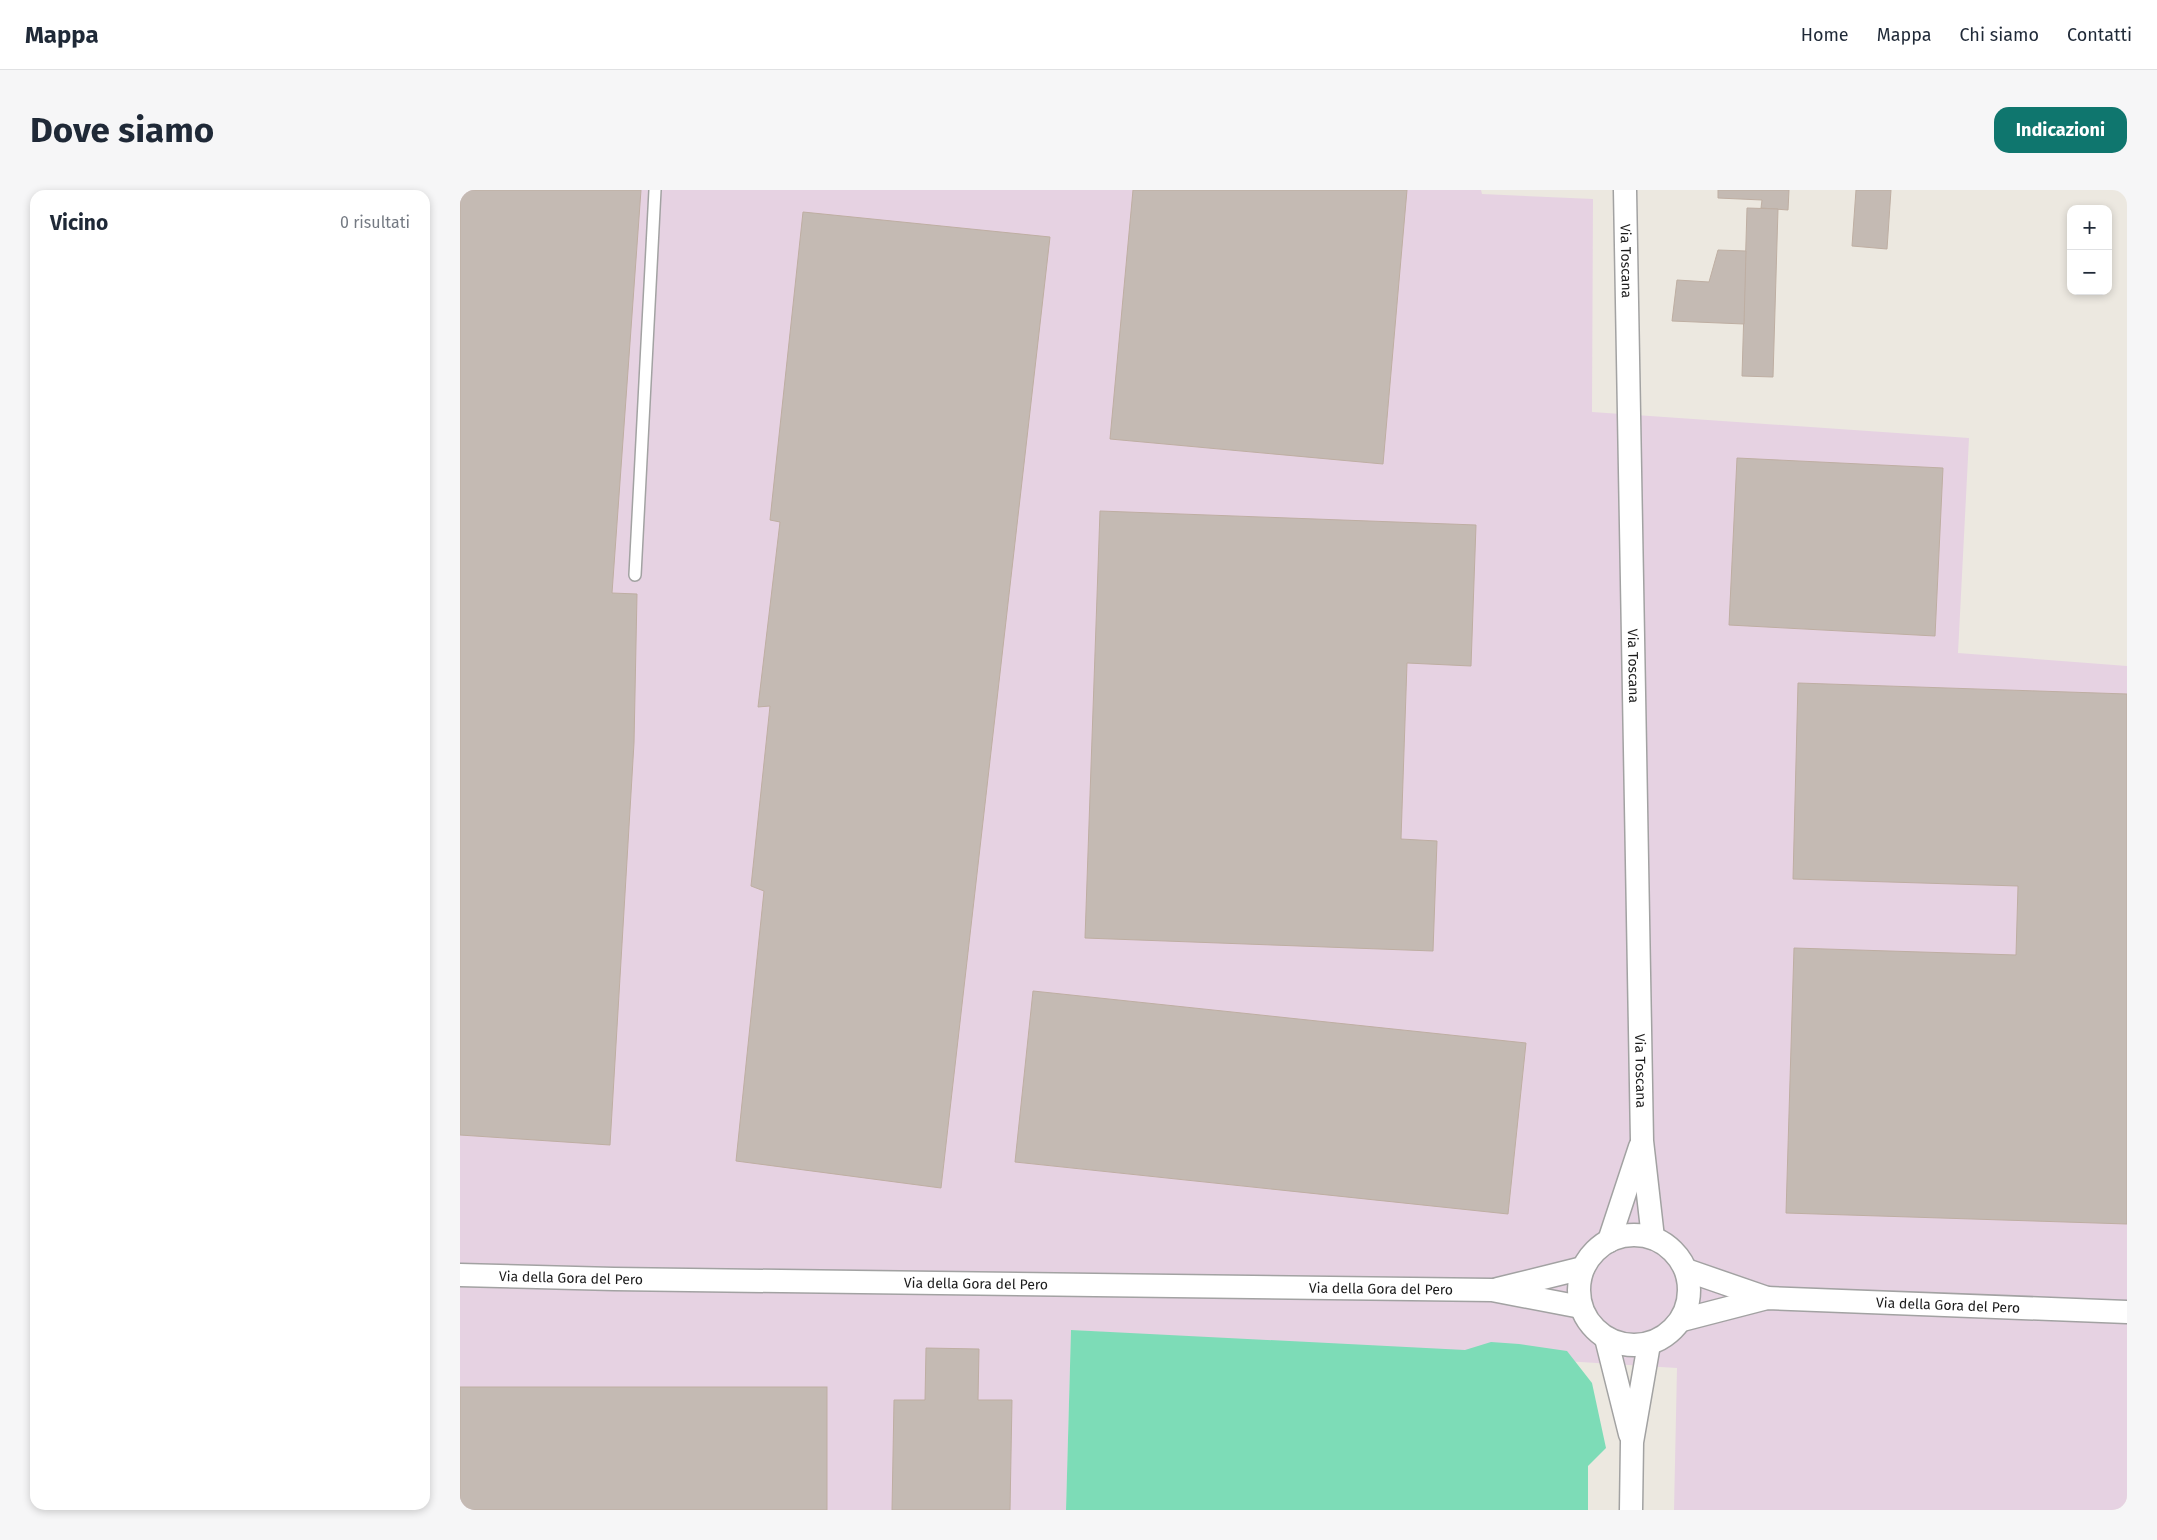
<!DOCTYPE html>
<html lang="it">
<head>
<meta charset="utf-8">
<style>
	:root { --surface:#fff; --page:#f6f6f7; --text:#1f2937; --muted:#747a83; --line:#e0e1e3; --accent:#0f766e }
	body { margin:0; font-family:"Fira Sans",sans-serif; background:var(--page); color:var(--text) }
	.controls { position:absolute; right:15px; top:15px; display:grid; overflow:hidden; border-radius:10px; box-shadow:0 2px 8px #0003 }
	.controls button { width:45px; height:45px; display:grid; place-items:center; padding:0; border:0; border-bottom:1px solid var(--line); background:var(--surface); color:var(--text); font:25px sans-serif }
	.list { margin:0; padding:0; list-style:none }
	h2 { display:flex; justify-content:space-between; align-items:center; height:65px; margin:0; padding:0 20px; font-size:21px }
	h2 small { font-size:16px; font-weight:400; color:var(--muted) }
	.map { position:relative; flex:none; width:1667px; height:1320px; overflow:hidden; border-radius:15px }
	header { display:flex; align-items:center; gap:30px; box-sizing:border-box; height:70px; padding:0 25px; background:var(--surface); border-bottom:1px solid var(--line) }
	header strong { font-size:24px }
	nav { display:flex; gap:28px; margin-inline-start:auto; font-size:18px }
	.intro { display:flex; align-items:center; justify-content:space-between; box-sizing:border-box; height:120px; padding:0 30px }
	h1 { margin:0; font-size:35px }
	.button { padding:12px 22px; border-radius:15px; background:var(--accent); color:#fff; font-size:18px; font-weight:700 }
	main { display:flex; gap:30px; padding:0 30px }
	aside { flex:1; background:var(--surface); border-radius:15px; box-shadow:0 2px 8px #0003 }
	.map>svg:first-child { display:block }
</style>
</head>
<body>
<header>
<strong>Mappa</strong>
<nav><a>Home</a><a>Mappa</a><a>Chi siamo</a><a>Contatti</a></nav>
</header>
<div class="intro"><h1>Dove siamo</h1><a class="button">Indicazioni</a></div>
<main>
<aside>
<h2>Vicino<small>0 risultati</small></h2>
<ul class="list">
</ul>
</aside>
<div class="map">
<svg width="1667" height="1320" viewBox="0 0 1667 1320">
	<rect width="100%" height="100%" fill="#ece8e0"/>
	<polygon fill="#e6d2e2" points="0,0 1021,0 1022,4 1133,9 1132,222 1509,248 1498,463 1667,476 1667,1320 1214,1320 1217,1178 611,1140 606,1320 0,1320"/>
	<polygon fill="#7ddcb7" points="611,1140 1005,1160 1031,1152 1059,1154 1107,1161 1132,1193 1146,1258 1128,1276 1128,1320 606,1320"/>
	<g fill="#c4bab3" stroke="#beaea2">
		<polygon points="0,0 181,0 152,403 177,404 174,553 150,955 0,945"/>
		<polygon points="673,0 947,0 923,274 650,249"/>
		<polygon points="1258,0 1329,0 1328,20 1301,18 1302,10 1258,8"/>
		<polygon points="1396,0 1431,0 1427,59 1392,56"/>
		<polygon points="1287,18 1318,19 1313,187 1282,186"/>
		<polygon points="343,22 590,47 481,998 276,971 304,701 291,696 310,516 298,517 320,332 310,330"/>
		<polygon points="1258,60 1286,61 1284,134 1212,131 1217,90 1249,92"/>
		<polygon points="1277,268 1483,278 1475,446 1269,435"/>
		<polygon points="640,321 1016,335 1011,476 947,473 941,649 977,651 973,761 625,748"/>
		<polygon points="1338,493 1667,504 1667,1034 1326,1023 1334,758 1556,765 1558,696 1333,689"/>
		<polygon points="573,801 1066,853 1048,1024 555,972"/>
		<polygon points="466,1158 519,1159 518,1210 552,1210 550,1320 432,1320 434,1210 465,1210"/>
		<rect x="0" y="1197" width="367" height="123"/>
	</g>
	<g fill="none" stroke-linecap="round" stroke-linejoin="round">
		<defs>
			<polyline id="lane" points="175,385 195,0"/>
			<g id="street">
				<path id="s1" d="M1165,0L1182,951L1193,1048"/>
				<circle cx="1174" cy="1100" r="55"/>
				<polyline points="1149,1051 1180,957"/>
				<polyline points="1226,1080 1307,1108"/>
				<path id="s2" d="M0,1085L154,1089L1032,1100L1121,1117"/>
				<polyline points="1038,1099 1123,1078"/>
				<path id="s3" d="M1222,1130L1307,1108L1667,1122"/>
				<polyline points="1146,1148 1170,1244"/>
				<polyline points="1171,1320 1172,1252 1189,1154"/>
			</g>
		</defs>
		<use href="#lane" stroke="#a2a2a2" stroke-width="14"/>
		<use href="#street" stroke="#a2a2a2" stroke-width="25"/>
		<use href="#lane" stroke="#fff" stroke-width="11"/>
		<use href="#street" stroke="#fff" stroke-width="22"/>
	</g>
	<g text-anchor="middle" stroke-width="5" stroke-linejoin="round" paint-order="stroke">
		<g font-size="14" fill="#1b1b1b" stroke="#fff">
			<text dy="5" stroke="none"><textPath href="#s1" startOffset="71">Via Toscana</textPath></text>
			<text dy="5" stroke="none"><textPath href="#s1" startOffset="476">Via Toscana</textPath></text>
			<text dy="5" stroke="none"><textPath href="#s1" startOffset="881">Via Toscana</textPath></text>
			<text dy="5" stroke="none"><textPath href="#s2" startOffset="111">Via della Gora del Pero</textPath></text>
			<text dy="5" stroke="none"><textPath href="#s2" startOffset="516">Via della Gora del Pero</textPath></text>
			<text dy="5" stroke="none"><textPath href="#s2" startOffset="921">Via della Gora del Pero</textPath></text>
			<text dy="5" stroke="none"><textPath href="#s3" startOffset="269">Via della Gora del Pero</textPath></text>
		</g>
	</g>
</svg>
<div class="controls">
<button>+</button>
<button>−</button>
</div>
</div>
</main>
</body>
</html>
